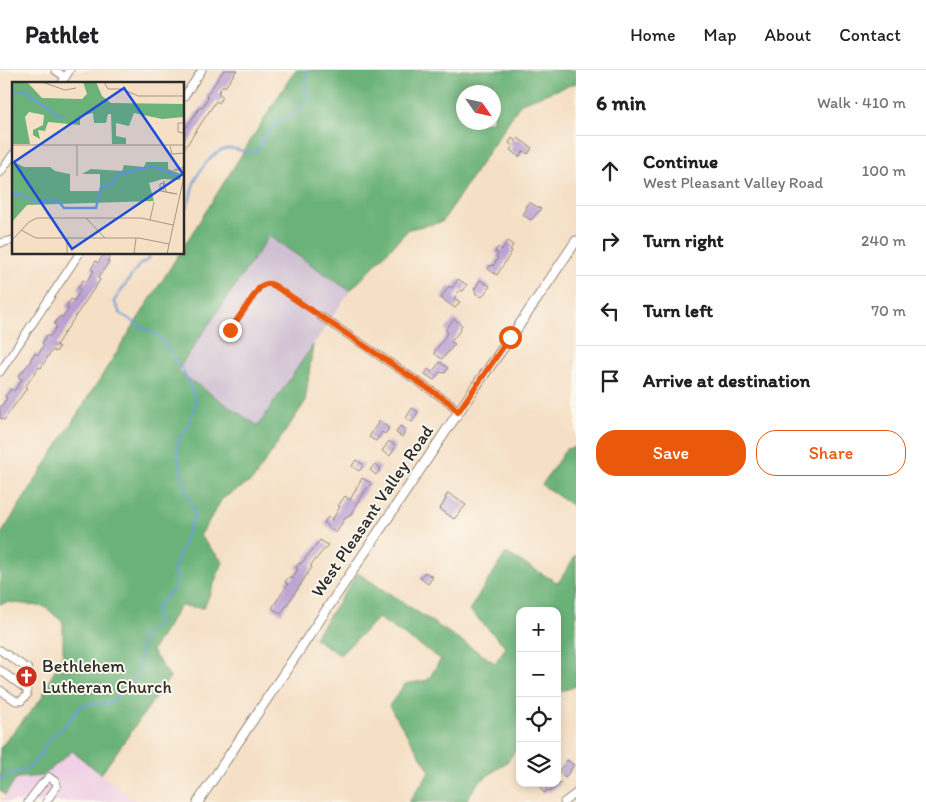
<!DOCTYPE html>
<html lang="en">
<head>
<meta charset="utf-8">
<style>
	:root { --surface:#fff; --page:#f6f6f6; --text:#202124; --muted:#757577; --line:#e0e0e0; --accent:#ea580c }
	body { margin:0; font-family:Itim,sans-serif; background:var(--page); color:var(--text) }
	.controls { position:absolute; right:15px; bottom:15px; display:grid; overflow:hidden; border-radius:10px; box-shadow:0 2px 8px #0003 }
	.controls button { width:45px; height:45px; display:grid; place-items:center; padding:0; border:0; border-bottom:1px solid var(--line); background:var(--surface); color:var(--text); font:25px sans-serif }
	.compass { position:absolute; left:456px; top:15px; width:45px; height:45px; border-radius:50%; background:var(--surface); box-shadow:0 2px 8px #0003; rotate:124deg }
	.stop { position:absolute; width:15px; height:15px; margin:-11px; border:4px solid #ea580c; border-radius:50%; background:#fff }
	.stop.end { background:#ea580c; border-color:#fff; box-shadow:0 1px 5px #0008 }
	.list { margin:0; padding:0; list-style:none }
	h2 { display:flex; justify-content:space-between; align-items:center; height:65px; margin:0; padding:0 20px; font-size:21px }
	h2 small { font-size:16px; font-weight:400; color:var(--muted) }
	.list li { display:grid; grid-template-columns:32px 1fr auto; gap:15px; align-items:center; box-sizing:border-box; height:70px; padding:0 20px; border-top:1px solid var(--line) }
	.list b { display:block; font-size:19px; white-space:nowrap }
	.list p { margin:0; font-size:16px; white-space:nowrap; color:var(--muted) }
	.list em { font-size:16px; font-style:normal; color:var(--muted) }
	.actions { display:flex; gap:10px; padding:15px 20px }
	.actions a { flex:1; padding:11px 0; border:1px solid var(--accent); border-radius:20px; text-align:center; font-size:18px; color:var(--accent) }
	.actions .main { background:var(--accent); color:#fff }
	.icon { flex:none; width:28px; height:28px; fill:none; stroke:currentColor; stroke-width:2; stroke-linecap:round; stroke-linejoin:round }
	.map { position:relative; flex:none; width:576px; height:732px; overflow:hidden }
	header { display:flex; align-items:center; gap:30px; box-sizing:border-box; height:70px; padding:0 25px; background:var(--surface); border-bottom:1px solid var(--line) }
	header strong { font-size:24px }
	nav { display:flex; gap:28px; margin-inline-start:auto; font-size:18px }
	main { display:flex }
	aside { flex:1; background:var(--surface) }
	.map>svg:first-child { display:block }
</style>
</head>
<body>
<header>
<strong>Pathlet</strong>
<nav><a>Home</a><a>Map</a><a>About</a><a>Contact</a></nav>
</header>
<main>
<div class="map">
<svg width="576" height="732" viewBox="0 0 576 732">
	<rect width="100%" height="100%" fill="#fbf7ec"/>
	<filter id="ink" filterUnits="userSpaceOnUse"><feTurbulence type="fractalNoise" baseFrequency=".02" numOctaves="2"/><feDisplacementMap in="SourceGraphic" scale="10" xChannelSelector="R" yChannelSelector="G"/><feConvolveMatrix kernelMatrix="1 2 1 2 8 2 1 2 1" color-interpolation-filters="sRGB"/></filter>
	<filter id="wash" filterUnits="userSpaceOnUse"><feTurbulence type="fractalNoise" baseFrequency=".0096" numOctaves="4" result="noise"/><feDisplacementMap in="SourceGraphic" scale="20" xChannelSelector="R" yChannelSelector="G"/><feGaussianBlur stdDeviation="1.12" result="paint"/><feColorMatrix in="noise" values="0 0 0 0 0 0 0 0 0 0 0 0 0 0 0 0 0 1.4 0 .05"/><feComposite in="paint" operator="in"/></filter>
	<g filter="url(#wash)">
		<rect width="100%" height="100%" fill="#f5dfc5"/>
		<polygon fill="#f0d0e5" points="72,681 137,732 1,732 17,708 43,706"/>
		<polygon fill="#cebed2" points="269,166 350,221 258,356 177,301"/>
		<g fill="#6bb278" stroke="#4b6e52" fill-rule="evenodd">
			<path d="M295,0H576V13L521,33L442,152L409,159L350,221L269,166L177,301L258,356L313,275L305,332L253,410L222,429L200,466L223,492L204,538L180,536L152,581L170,607L101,704L72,681L43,706L17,708L5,725L0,720V678L41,629L63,583V552L45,537L8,532L0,534V466L179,184H184V176ZM493,22V52H463V22Z"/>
			<polygon points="576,377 576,438 542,415 566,379"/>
			<polygon points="506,483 558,513 576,485 576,616 557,623 557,541 520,541 520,673 508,691 478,713 465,732 409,732 430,701 389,636 405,614 428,610 441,589 378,548 340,585 314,568 358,503 495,593 506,577 469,540"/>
		</g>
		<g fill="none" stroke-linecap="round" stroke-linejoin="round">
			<g stroke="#6c9dd6" stroke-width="2">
				<path d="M184,141C191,134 190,125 193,116C196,104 210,85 222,80C232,75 244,84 256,82L267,63L279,50L296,44L308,27L305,12L308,0"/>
				<path d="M0,709L14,703L28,699L42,683L47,671L64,657L81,636L89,633L103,634L110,632L132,615L139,599V591L143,565L153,559L160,551L156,546V538L174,518L177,506L173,500C182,481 186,462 195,444L182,406L177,379L179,368L189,356L191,351L190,347L196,335L193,323L183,300L157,264L146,260L120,243L114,231L139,195L149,189L150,184"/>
			</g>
		</g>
		<g id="blocks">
			<g fill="#baa0d2">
				<polygon points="224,0 237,0 225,17 223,15 218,23 223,27 219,33 216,31 184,79 184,61 200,37 202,38 208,28 206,26"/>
				<polygon points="512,68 516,71 518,68 532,78 528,84 524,81 519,87 510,80 513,76 509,73"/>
				<polygon points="529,132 541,139 531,150 523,145 527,138 525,137"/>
				<polygon points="507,171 513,175 510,180 512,181 497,205 488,199 491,195 493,196 498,188 496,187 498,184 495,182 498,177 502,180"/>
				<polygon points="104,184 112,184 107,191 109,192 98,208 100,210 56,275 59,277 56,282 52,280 41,298 39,297 25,317 27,318 4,350 0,348 0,338 7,328 5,327 11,319 14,321 22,309 18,307 31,291 30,290 35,283 38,285 44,275 42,273 47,265 50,267 57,256 54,254 60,246 62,248 69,239 66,237 71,229 74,231 81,220 78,218 83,210 86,212 94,201 91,199 96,191 98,193"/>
				<polygon points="458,209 467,215 463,221 460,220 454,228 460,232 455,238 441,228 449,216 452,218"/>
				<polygon points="480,210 490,216 482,227 475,223 476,221 474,220"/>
				<polygon points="454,249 462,255 460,258 461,259 451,272 455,274 442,289 434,283 448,262 445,260"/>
				<polygon points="440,292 448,298 445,303 440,302 434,310 425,304 428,299 432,302"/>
				<polygon points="412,338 418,342 412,352 406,348"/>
				<polygon points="379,351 389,358 385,364 382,362 376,371 369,367"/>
				<polygon points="400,356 406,360 402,367 396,363"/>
				<polygon points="389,371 396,376 390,386 382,381"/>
				<polygon points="356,390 364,395 359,401 352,396"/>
				<polygon points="375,394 381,398 376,405 370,400"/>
				<polygon points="362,408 371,413 356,434 351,445 345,448 336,463 324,453 328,447 332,450 340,437 338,436 345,426 350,430"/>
				<polygon points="448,423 466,435 454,449 440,439 446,429 445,428"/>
				<polygon points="320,470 328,475 310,496 312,497 281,544 272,538 288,514 285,512 289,507 292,509 298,499 296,498 299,493 301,494"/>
				<polygon points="425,502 433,507 428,514 420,508"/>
				<polygon points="567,690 574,695 565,708 558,702"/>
				<polygon points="537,713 561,713 549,722 548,720 544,723"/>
			</g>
		</g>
	</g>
	<g filter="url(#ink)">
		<use href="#blocks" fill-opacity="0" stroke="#908578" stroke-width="1"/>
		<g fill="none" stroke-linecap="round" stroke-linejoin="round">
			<defs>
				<g id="minor">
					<polyline points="55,0 65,7"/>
					<polyline points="61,14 70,0"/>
					<polyline points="184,27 202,0"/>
					<polyline points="0,103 14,83"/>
					<polyline points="0,173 14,170"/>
					<polyline points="320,246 450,333 458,342"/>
					<polyline points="0,302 79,184"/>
					<polyline points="0,580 28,599 21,614"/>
					<polyline points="0,600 27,620 27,625 21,631 16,631 0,620"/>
					<polyline points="28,732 41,715 49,707 56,712 57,716 46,732"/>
					<polyline points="564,732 576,723"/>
				</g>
				<polyline id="major" points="198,732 476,316 518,257 576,171"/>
			</defs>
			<use href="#minor" stroke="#908578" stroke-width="9"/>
			<use href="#major" stroke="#908578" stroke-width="11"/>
			<polyline stroke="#908578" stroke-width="1" stroke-dasharray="1 4" stroke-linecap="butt" points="230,260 260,217 265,213 275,215 315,242"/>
			<use href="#minor" stroke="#fff" stroke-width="7"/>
			<use href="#major" stroke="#fff" stroke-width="9"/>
		</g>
	</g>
	<g fill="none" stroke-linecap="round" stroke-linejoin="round" filter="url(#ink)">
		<path stroke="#ea580c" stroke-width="6" d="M230,260L260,217C266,213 269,213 275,216L450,333L458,342L510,267"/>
	</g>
	<defs>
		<symbol id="church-disc" viewBox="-11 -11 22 22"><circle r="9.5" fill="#c8321e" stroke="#fbf7ec"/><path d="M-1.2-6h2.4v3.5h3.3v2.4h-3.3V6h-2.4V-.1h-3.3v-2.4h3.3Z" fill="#fff"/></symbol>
	</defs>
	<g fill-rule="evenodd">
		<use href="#church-disc" x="14" y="594" width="25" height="25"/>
	</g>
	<g text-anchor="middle" stroke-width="4" stroke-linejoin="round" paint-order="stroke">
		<g font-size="18" fill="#2b2b2b" stroke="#fbf7ec">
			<text transform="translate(372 441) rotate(-56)" y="6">West Pleasant Valley Road</text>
		</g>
		<g font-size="18" fill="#2b2b2b" stroke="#fbf7ec" text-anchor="start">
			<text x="42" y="602">Bethlehem<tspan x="42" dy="21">Lutheran Church</tspan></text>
		</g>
	</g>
	<g transform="translate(12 12)">
		<rect width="172" height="172" fill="#f5dfc5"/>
		<path d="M0,0L16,1L30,16L70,17L75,12L71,0H84L90,14L99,21L172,22V35L150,37L122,31L117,44L104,41V54L114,56V62H100L99,32H96L94,41H82L81,31L68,34V43L36,40L33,49L26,48L28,57L21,53V48L31,43L32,33L17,30L13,35L18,62H0ZM0,79L12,85H38L43,89L58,92V109H88V92H70L79,87L110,89L112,83L132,85L134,80H156V87L169,92L168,98L151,97L137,101L142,119L15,123L0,140Z" fill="#6bb278"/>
		<path fill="none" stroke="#6c9dd6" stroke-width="2.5" d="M0,10L13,11L47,35H53M0,109L4,114L7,111L25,121L37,118L47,120L52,126H84L89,105L100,102L107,92L140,84L168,95"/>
		<path fill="none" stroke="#a49787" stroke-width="1" d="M30,0L53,8L64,6M92,0L96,7H110L126,14H173M173,41H166V50L173,51M0,63H173M158,64L160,72L173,71M173,85L162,88H173M65,94V63M151,101L148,102V109L165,112L154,110M151,110L152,99L154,110M74,136L93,156M138,138L142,120M9,148L24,156H127L157,162M55,156V172M0,158L17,140L25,136H129L161,143M122,172L124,156M155,172L173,90"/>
		<path fill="#1d4ed8" fill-opacity="0.15" stroke="#1d4ed8" stroke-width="2.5" d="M112,6L171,92L60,167L2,80Z"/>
		<rect width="172" height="172" fill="none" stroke="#2b2b2b" stroke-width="2.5"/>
	</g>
</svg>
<div class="controls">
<button>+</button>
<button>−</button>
<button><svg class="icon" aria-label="locate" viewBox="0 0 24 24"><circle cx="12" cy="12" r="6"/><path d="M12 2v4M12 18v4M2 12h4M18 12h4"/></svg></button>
<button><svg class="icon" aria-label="layers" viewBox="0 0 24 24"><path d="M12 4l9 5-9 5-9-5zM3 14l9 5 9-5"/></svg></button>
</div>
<svg class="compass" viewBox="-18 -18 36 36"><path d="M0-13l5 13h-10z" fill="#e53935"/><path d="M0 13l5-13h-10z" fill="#757577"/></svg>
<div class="stop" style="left:510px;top:267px"></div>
<div class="stop end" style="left:230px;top:260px"></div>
</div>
<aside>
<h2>6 min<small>Walk · 410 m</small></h2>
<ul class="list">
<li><svg class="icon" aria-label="ahead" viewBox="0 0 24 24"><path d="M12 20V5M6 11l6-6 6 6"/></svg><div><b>Continue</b><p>West Pleasant Valley Road</p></div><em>100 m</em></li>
<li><svg class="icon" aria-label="right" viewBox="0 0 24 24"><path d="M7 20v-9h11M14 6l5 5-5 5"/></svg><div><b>Turn right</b></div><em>240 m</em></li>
<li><svg class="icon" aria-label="left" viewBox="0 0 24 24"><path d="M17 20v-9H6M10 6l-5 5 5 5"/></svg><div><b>Turn left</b></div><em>70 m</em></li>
<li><svg class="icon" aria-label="arrive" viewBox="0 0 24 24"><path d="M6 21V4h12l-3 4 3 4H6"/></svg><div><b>Arrive at destination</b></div></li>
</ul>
<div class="actions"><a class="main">Save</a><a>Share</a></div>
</aside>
</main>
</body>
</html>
